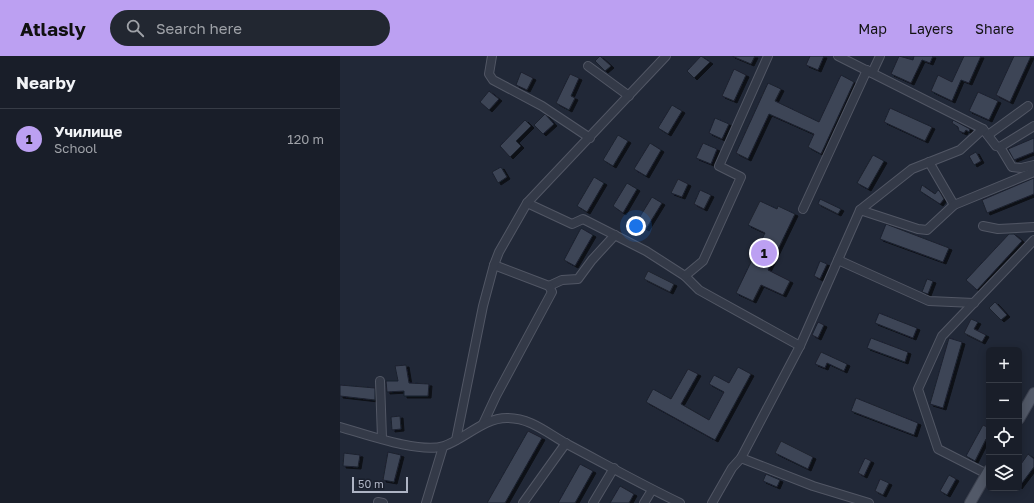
<!DOCTYPE html>
<html lang="en">
<head>
<meta charset="utf-8">
<style>
	:root { --surface:#191e29; --page:#222731; --text:#f1f3f6; --muted:#9fa2a8; --line:#373c46; --accent:#bca0f2 }
	body { margin:0; font-family:"Golos Text",sans-serif; background:var(--page); color:var(--text) }
	.controls { position:absolute; right:12px; bottom:12px; display:grid; overflow:hidden; border-radius:6px; box-shadow:0 2px 10px #0003 }
	.controls button { width:36px; height:36px; display:grid; place-items:center; padding:0; border:0; border-bottom:1px solid var(--line); background:var(--surface); color:var(--text); font:20px sans-serif }
	.scale { position:absolute; left:12px; bottom:10px; width:56px; box-sizing:border-box; padding-left:4px; border:2px solid #aeb4c4; border-top:0; font-size:11px; line-height:14px; white-space:nowrap; color:#aeb4c4; -webkit-text-stroke:3px #1a1f2c; paint-order:stroke }
	.you { position:absolute; left:296px; top:170px; width:14px; height:14px; margin:-10px; border:3px solid #fff; border-radius:50%; background:#1a73e8; box-shadow:0 0 0 6px #1a73e833 }
	.badge { display:grid; place-items:center; width:26px; height:26px; border-radius:50%; background:var(--accent); color:#111; font-size:13px; font-weight:700 }
	.pin { position:absolute; translate:-50% -50%; border:2px solid #fff; box-shadow:0 1px 4px #0006 }
	.list { margin:0; padding:0; list-style:none }
	h2 { display:flex; justify-content:space-between; align-items:center; height:52px; margin:0; padding:0 16px; font-size:17px }
	h2 small { font-size:13px; font-weight:400; color:var(--muted) }
	.list li { display:grid; grid-template-columns:26px 1fr auto; gap:12px; align-items:center; box-sizing:border-box; height:60px; padding:0 16px; border-top:1px solid var(--line) }
	.list b { display:block; font-size:15px; white-space:nowrap }
	.list p { margin:0; font-size:13px; white-space:nowrap; color:var(--muted) }
	.list em { font-size:13px; font-style:normal; color:var(--muted) }
	.icon { flex:none; width:22px; height:22px; fill:none; stroke:currentColor; stroke-width:2; stroke-linecap:round; stroke-linejoin:round }
	.map { position:relative; flex:none; width:694px; height:447px; overflow:hidden }
	header { display:flex; align-items:center; gap:24px; box-sizing:border-box; height:56px; padding:0 20px; background:var(--accent); color:#111 }
	header strong { font-size:19px }
	nav { display:flex; gap:22px; margin-inline-start:auto; font-size:14px }
	.search { width:280px; height:36px; background:var(--page); display:flex; align-items:center; gap:10px; box-sizing:border-box; padding:0 14px; border-radius:22px; color:var(--muted); font-size:15px }
	main { display:flex }
	aside { flex:1; background:var(--surface) }
	.map>svg:first-child { display:block }
</style>
</head>
<body>
<header>
<strong>Atlasly</strong>
<div class="search"><svg class="icon" aria-label="search" viewBox="0 0 24 24"><circle cx="10" cy="10" r="6"/><path d="M15 15l6 6"/></svg>Search here</div>
<nav><a>Map</a><a>Layers</a><a>Share</a></nav>
</header>
<main>
<aside>
<h2>Nearby<small></small></h2>
<ul class="list">
<li><span class="badge">1</span><div><b>Училище</b><p>School</p></div><em>120 m</em></li>
</ul>
</aside>
<div class="map">
<svg width="694" height="447" viewBox="0 0 694 447">
	<defs>
		<filter id="shadow"><feDropShadow dx="3" dy="2" stdDeviation="0" flood-color="#0009"/></filter>
	</defs>
	<rect width="100%" height="100%" fill="#212837"/>
	<g fill="#3d4557" stroke="#1c212e" filter="url(#shadow)">
		<polygon points="260,0 271,10 265,15 255,5"/>
		<polygon points="361,0 370,6 354,22 347,15"/>
		<polygon points="392,0 415,0 411,8"/>
		<polygon points="470,0 484,0 478,14 466,9"/>
		<polygon points="559,0 573,4 574,0 593,0 590,7 582,4 571,27 551,18"/>
		<polygon points="624,0 641,0 629,27 621,24 612,45 591,35 598,19 612,26"/>
		<polygon points="674,0 691,0 670,46 656,39"/>
		<polygon points="394,13 406,19 394,45 382,40"/>
		<polygon points="181,16 193,22 187,34 176,29"/>
		<polygon points="230,18 239,22 231,40 235,42 229,54 216,47"/>
		<polygon points="501,19 514,26 481,98 468,91 474,78 429,58 408,103 396,97 428,27 441,33 435,45 479,66"/>
		<polygon points="149,35 159,43 149,54 140,46"/>
		<polygon points="638,36 658,45 649,64 629,55"/>
		<polygon points="332,49 342,55 328,78 318,72"/>
		<polygon points="550,52 592,71 585,85 544,66"/>
		<polygon points="205,58 214,68 203,78 194,69"/>
		<polygon points="375,62 389,68 382,83 369,77"/>
		<polygon points="185,64 191,70 176,85 181,90 170,101 160,90"/>
		<polygon points="613,64 630,73 629,76 626,74 624,77 619,75 618,71 612,67"/>
		<polygon points="278,79 288,85 273,110 263,104"/>
		<polygon points="694,82 694,96 674,104 668,93"/>
		<polygon points="310,87 321,94 306,120 294,113"/>
		<polygon points="363,87 377,93 371,108 356,102"/>
		<polygon points="636,96 641,105 634,109 629,100"/>
		<polygon points="533,99 544,105 528,133 517,127"/>
		<polygon points="161,111 167,121 158,127 152,116"/>
		<polygon points="254,121 264,127 247,156 237,150"/>
		<polygon points="694,122 694,138 647,157 642,144"/>
		<polygon points="338,123 348,128 342,141 331,137"/>
		<polygon points="287,127 297,133 283,157 273,150"/>
		<polygon points="582,129 595,138 598,134 600,136 604,143 600,148 580,135"/>
		<polygon points="360,134 371,139 364,153 354,148"/>
		<polygon points="312,141 322,147 306,173 296,167"/>
		<polygon points="480,143 501,153 498,158 478,148"/>
		<polygon points="420,145 437,153 438,150 455,158 428,214 450,225 443,239 421,229 413,245 396,237 425,177 408,169"/>
		<polygon points="546,168 609,192 603,206 540,183"/>
		<polygon points="241,172 253,179 235,210 224,204"/>
		<polygon points="669,178 674,178 682,185 637,234 626,224"/>
		<polygon points="480,205 487,208 480,223 474,220"/>
		<polygon points="308,215 334,228 330,236 304,223"/>
		<polygon points="587,223 593,225 588,238 582,236"/>
		<polygon points="655,246 667,259 661,264 649,252"/>
		<polygon points="539,257 577,272 573,282 535,267"/>
		<polygon points="631,263 638,266 634,273 646,279 642,286 624,277"/>
		<polygon points="478,266 484,269 478,282 472,279"/>
		<polygon points="531,282 568,296 565,306 527,292"/>
		<polygon points="609,282 622,286 603,352 590,348"/>
		<polygon points="481,296 507,308 504,315 487,307 485,312 475,308"/>
		<polygon points="66,309 69,327 89,328 88,340 64,340 64,335 47,336 46,325 58,325 55,310"/>
		<polygon points="398,311 411,318 375,384 306,346 313,333 331,343 348,313 358,318 341,348 369,364 384,336 369,328 374,319 389,327"/>
		<polygon points="0,329 35,332 35,344 0,340"/>
		<polygon points="516,342 578,367 574,379 511,355"/>
		<polygon points="60,360 61,373 52,374 51,361"/>
		<polygon points="643,369 649,372 649,384 646,383 635,405 626,400"/>
		<polygon points="188,375 202,382 165,447 147,447"/>
		<polygon points="441,385 473,401 468,413 435,397"/>
		<polygon points="48,396 61,399 54,426 43,424"/>
		<polygon points="4,397 20,399 18,411 3,410"/>
		<polygon points="688,398 694,403 694,411 679,431 679,411"/>
		<polygon points="525,402 531,405 524,420 518,417"/>
		<polygon points="240,408 253,415 235,447 218,447"/>
		<polygon points="426,418 440,424 437,431 423,425"/>
		<polygon points="609,419 616,423 607,439 600,435"/>
		<polygon points="540,423 549,427 543,439 535,435"/>
		<polygon points="280,430 294,438 289,447 270,447"/>
	</g>
	<g fill="none" stroke-linecap="round" stroke-linejoin="round">
		<defs>
			<g id="minor">
				<polyline points="152,0 149,18 153,24 202,50 250,82"/>
				<polyline points="498,0 643,73 656,90 660,91 694,70"/>
				<polyline points="248,10 289,40"/>
				<polyline points="532,17 540,0"/>
				<polyline points="648,79 688,50"/>
				<polyline points="660,91 672,111 681,112 694,109"/>
				<polyline points="589,106 614,149"/>
				<polyline points="187,147 232,168 243,163 306,195 345,220 359,234 460,290"/>
				<polyline points="463,153 527,14"/>
				<polyline points="520,154 578,173 587,174 614,149 694,116"/>
				<polyline points="643,170 658,173 694,171"/>
				<polyline points="498,204 589,245 634,247"/>
				<polyline points="345,220 363,205 401,121 379,110 428,0"/>
				<polyline points="209,230 222,224 238,223 252,204 275,179"/>
				<polyline points="40,325 42,382"/>
				<polyline points="143,368 156,340 212,236 209,230 154,209"/>
				<path d="M0,371C25,378 80,398 104,390C125,383 143,362 167,362C191,362 207,377 227,388C265,408 302,429 340,447"/>
				<polyline points="116,384 143,250 154,209 159,196 187,147 326,0"/>
				<polyline points="401,402 473,430 529,447"/>
				<polyline points="647,418 598,393 578,333 602,280 694,184"/>
				<polyline points="38,446 43,447"/>
				<polyline points="86,447 103,391"/>
				<polyline points="183,447 226,387"/>
				<polyline points="253,447 274,412"/>
				<polyline points="304,447 312,434"/>
				<polyline points="372,447 392,412 401,402 460,290 520,154 572,113 620,94 643,73"/>
			</g>
			<g id="major">
				<polyline points="679,363 694,337"/>
				<polyline points="630,447 649,414"/>
			</g>
		</defs>
		<use href="#minor" stroke="#525765" stroke-width="10"/>
		<use href="#major" stroke="#3e4351" stroke-width="12"/>
		<use href="#minor" stroke="#343a48" stroke-width="8"/>
		<use href="#major" stroke="#525968" stroke-width="10"/>
	</g>
</svg>
<div class="controls">
<button>+</button>
<button>−</button>
<button><svg class="icon" aria-label="locate" viewBox="0 0 24 24"><circle cx="12" cy="12" r="6"/><path d="M12 2v4M12 18v4M2 12h4M18 12h4"/></svg></button>
<button><svg class="icon" aria-label="layers" viewBox="0 0 24 24"><path d="M12 4l9 5-9 5-9-5zM3 14l9 5 9-5"/></svg></button>
</div>
<div class="scale">50 m</div>
<div class="you"></div>
<div class="pin badge" style="left:424px;top:197px">1</div>
</div>
</main>
</body>
</html>
